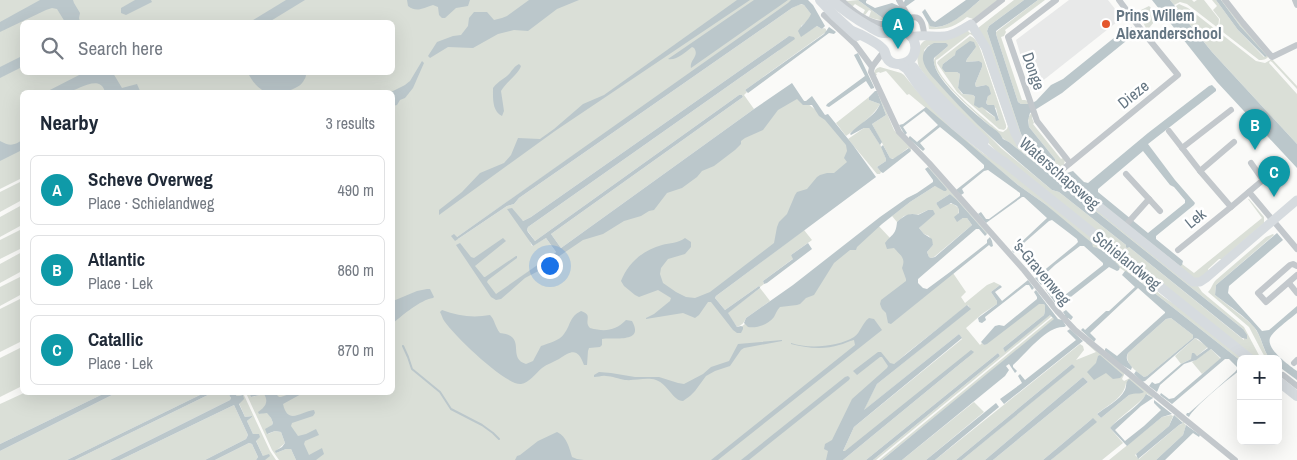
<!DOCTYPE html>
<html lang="en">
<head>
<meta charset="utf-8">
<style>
	:root { --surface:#fff; --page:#f2f2f3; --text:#1f2937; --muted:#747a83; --line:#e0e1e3; --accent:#e4572e }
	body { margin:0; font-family:"Archivo Narrow",sans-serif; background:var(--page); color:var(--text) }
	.controls { position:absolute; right:15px; bottom:15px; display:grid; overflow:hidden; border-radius:8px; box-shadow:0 5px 20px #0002 }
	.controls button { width:45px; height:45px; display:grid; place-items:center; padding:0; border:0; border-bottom:1px solid var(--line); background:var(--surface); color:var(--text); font:25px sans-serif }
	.you { position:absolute; left:549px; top:265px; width:18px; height:18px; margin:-12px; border:4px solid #fff; border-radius:50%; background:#1a73e8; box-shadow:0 0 0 8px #1a73e833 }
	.badge { display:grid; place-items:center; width:32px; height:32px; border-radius:50%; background:var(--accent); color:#fff; font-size:16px; font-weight:700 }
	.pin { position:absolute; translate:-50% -41px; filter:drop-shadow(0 1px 2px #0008) }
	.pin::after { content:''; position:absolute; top:26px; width:18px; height:15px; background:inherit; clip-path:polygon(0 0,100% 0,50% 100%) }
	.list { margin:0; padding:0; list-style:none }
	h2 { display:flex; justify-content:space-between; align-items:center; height:65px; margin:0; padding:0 20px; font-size:21px }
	h2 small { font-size:16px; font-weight:400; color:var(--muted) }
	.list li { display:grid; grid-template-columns:32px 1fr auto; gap:15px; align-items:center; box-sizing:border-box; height:70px; margin:0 10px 10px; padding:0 10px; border:1px solid var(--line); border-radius:8px }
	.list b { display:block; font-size:19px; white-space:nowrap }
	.list p { margin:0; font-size:16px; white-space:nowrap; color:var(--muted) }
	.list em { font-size:16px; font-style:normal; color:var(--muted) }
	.icon { flex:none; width:28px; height:28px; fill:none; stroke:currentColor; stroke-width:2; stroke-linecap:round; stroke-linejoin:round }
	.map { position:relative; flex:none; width:1297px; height:460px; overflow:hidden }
	.search { position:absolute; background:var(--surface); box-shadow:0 5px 20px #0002; left:20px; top:20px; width:375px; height:55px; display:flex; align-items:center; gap:12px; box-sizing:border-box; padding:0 18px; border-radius:8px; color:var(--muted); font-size:19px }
	.panel { position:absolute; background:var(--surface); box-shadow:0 5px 20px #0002; left:20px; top:90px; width:375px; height:305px; border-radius:8px }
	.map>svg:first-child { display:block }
</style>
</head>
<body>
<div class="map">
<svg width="1297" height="460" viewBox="0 0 1297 460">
	<rect width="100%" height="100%" fill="#fafaf8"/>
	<polygon fill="#e8e9e9" points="1069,0 1108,0 1122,18 1031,90 1016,40"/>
	<g fill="#dadfd7" fill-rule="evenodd">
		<path d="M0,0H800L574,155L457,237L458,239L507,206L514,204L519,198L792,8L800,4L804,5L812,15L808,21L801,26V36L817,26L822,29L824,28L826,29V32L745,90L747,92L744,95L754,109L561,248L551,234L743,97L742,95H739L535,241L527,230L528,227L778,51L789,36L531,217L523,221L521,220L532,246L546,238L556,252L503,290L796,95L832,122L866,172L711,297L737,330L876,223L905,254L912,279L894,321L953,273L966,292L961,297L965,303L987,285L994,282L1000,285L991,292L997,301V304L982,314L966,328L980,345L982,343L984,345L1039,303L1043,304L1045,305V311L1044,315L1003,348L1005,351L1051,314L1052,316L876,460H873L1000,356L998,353L866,460H843L972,354L845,452L843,451L854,427L962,339L959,334L863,411L877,384L970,309L968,305L907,353L858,396L829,460H304L272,393L392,392V92H22V178L0,189ZM22,22H392V72H22Z"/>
		<path d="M844,0L848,1L858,0L884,19L902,9L904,12L903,13C890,19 883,23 869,17L871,11L869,10L865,15L863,14L865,10L855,4L852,7Z"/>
		<path d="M980,0H998L973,19L967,17C955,27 945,30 929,29L928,22C936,40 972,7 980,0Z"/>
		<polygon points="1014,0 1024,0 989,26 987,31 1021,134 1027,143 1052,163 1055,162 1055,159 1029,127 1028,118 1032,112 1033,116 1032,118 1034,123 1033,124 1061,159 1063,158 1065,160 1064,165 1057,169 1022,141 978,28"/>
		<polygon points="1038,0 1045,0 1005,30 1006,32 1004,36 1001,37 1022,100 1025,100 1028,101 1030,104 1021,104 1018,102 996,34 996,32"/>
		<polygon points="1170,0 1192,0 1194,2 1197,0 1204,0 1219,19 1218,28 1187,4 1180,2 1174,5"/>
		<path d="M1212,0H1216L1238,30L1264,57L1266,56L1240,26L1221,0H1223L1269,56C1266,60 1263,60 1259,60L1219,29L1220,19L1213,10L1217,6Z"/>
		<polygon points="1179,4 1188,8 1256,61 1265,63 1272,59 1297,86 1297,89 1272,62 1270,61 1269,63 1297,94 1297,144 1212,52 1177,8 1176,6"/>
		<polygon points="1149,6 1159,16 1149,28 1146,28 1137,12"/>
		<path d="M967,30L970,33L974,31L981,42L1014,137L1198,286L1202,292L1244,327L1261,359H1255L1000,155L938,92L919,67C916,59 917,46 924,41C931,37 958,32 967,30ZM970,34C976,37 980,44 982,51L1008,126L1007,129L1003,132L999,131C985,119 933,78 936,60L938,59ZM929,45L947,47C943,51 934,56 934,61C932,76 979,116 991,127C998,131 1001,139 1009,142L1243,329L1244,340L1129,247H1126V245L1059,192L1052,190L1001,148L952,98L932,75L924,50Z"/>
		<path d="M970,36C976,38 979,45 981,51L1006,125V128L1004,130L999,129L957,92L937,63L938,61ZM976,47L967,59L966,62L979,61L982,67L975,84L976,87L986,85L988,96L986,103L988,105L996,108L999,120L987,112L973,95L962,94L958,88L960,74L957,72H945L943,64L955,55Z"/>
		<path d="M880,67L901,73L904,75L917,91L969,142L983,153L1014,174L1143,277C1153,289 1164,299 1179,306L1245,359H1241V361L1143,284L1120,268V267C1113,260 1103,249 1093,247L1045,204L1018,185L909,94L907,95L886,71L880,73L879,72L876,73L877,75L875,76L874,73C875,69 877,68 880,67Z"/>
		<polygon points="877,91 878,92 894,130 911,148 911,151 908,148 894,159 890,158 872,124 886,115"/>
		<path d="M869,97V100L880,104C875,114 855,130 846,136L836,123Z"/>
		<polygon points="864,128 869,128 881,146 886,159 886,161 877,167 881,172 880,174 877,174 848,139"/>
		<polygon points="928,167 929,167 988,233 987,234 957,200 950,194 936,203 936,204 953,204 959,208 958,221 963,218 967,218 972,225 934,257 931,258 929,257 927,252 933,245 929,236 924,234 919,228 925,222 928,210 917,215 913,214 904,216 897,222 892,216 910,202 935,186 947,189"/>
		<polygon points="22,181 22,200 0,212 0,192"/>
		<polygon points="1248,199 1249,199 1264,217 1264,223 1222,259 1219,259 1208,269 1209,272 1201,278 1193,278 1129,228 1129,225 1179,265 1182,264 1194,273 1262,218"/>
		<polygon points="22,205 22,225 0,237 0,217"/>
		<polygon points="22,229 22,248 0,259 0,240"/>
		<polygon points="804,230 812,240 791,255 794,258 763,281 764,284 760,287 759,286 725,310 715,298 716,296"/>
		<path d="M1273,234L1274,235L1216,285L1215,295L1253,325L1259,335L1265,351L1270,359H1266L1261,350L1249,327L1208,292C1212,288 1212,284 1216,280L1266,237Z"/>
		<polygon points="22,252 22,271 0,283 0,264"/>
		<polygon points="22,276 22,294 0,306 0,287"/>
		<path d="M760,288L770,301L746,318C744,323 742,325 737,327L727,313Z"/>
		<polygon points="22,298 22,341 0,352 0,309"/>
		<polygon points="1053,317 1055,319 882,460 879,460"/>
		<path d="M1171,318L1193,335V338L1147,376L1144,377C1136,371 1124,363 1128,353L1166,319Z"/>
		<polygon points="1195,338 1208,347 1197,356 1195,355 1191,359 1181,364 1175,356"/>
		<path d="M1087,342L1124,373V375L1122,379L1124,381L1130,378L1153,396V398L1147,394C1136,407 1121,415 1110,428L1123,443L1102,460H1051L1076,438L1093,418L1043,460H993L1088,382L1083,377L985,460H962L1074,367L1072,364L956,460H935L1080,344L1083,346L1084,350L1076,360L1096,352L1086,343ZM1126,383L1134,392L1129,395L1101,418L1097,414C1108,405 1124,398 1126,383Z"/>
		<polygon points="22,347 22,386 0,397 0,358"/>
		<polygon points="1211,349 1221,359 1202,374 1192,362"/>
		<polygon points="24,393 105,393 0,444 0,404"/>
		<polygon points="116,393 204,393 67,460 0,460 0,451"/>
		<polygon points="212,393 228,393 231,398 230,400 110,460 75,460"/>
		<polygon points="234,393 243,393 270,451 276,460 265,460 263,456 247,421 252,417 252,416 245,417 239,403 242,395 237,396"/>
		<path d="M246,393H249L251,397L265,394C269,403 265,407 259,414L267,412L271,418L273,423L268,434L275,431L281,432L285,443L276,451V453L286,449H291L296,460H279L272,450Z"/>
		<polygon points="974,402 984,412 926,460 902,460"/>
		<polygon points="234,405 248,435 246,439 205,460 120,460"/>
		<polygon points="1171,415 1173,416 1169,426 1135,455 1139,459 1179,425 1182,424 1183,422 1174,415 1175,415 1185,422 1184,423 1186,425 1183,435 1156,460 1109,460 1162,417"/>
		<polygon points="249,443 252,444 258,457 256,460 215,460"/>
	</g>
	<g fill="#bbc7cb" fill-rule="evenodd">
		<polygon points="40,0 73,0 74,3 80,13 79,18 80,22 83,22 65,22 57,9 52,8 46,10 0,32 0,22"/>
		<polygon points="135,0 151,0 152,2 126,15 121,13 121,8"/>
		<polygon points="286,0 305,0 269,22 250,22"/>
		<path d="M407,0H470L468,6L456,8L445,18H442L439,15L438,7L433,5C423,8 417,13 408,6Z"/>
		<polygon points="529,0 579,0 557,9 528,31 514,30 498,34 473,48 448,47 430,58 428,56 437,42 453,36 461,35 468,26 469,18 474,12 487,12 494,20 502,18 507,16"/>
		<polygon points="737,0 750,0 555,131 439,215 439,210 462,192 480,173 504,163 511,155 518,138 540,139 554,129 583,104 604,95"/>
		<path d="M754,0H788L691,68C689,60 700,56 694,48L692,47C686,52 676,61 668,59Z"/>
		<path d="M791,0H808L813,5L825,26L822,29L817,26L801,37L798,31C802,25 808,21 811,14L804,5L801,4L792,8L519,198L514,204L507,206L455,241L451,236L454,234L457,237L788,3Z"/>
		<polygon points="858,0 867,0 866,1 866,3 875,8 892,3 899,6 904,2 905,0 915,0 901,10 884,19"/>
		<path d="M966,0H980C968,10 946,32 930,26L922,12L925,9L932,20L935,22Z"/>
		<polygon points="1024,0 1038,0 996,31 996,34 1018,102 1021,104 1030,104 1036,101 1051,85 1063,79 1120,33 1131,27 1136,33 1062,93 1030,113 1028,120 1029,127 1055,159 1055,163 1052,163 1027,143 1021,134 987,31 989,26"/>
		<polygon points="1152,0 1170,0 1212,52 1297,144 1297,168 1217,82"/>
		<polygon points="1216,0 1221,0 1240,26 1267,56 1265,57 1238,30"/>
		<polygon points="829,27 836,32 834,34 829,33 748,93 745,90 824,34"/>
		<path d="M789,36L794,37L795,39L528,227L527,230L528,232L535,241L739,95H742L743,97L551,234L561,248L754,109L792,83L804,101H806L812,96L825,115L828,114L853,145L876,177L716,296L715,298L725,310L759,286L760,287V288L728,313L737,327L741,326L743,327V329L741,333H737L733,330L711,302H708L699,315L695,318L683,313L646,319V318L654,314L670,301L671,298L658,290L639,297L635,295L624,286L621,281C628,263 643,250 662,245C670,243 678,243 685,238L691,242V247L685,254L668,259L661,268L660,274L663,283L676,292L686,297L695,298L710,292L774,243L777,227L779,222L787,214L795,195L797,192L807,189L817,177L820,175L827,173H834L847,162L844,158L847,151L846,145L825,120L819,116L812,105H803L797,99L778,110L763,130L745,138L741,141V144L735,150L714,166L702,171L697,177L682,188L667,193L654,210L649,211L641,216L624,221L603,234L583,240L555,259L546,267L525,278L501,299L496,300L491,297L456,245L460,243L471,257L474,258L503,238L506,241L475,266L484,277H485L516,256H517V258L488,280L487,282L496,294L556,252L546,238L533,246L507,209L512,208L523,221L531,217Z"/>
		<polygon points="970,41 974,42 976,47 967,59 966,62 979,61 982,63 982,67 975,84 976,87 986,85 989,87 991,94 988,96 986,103 988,105 994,105 999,120 996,121 995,117 982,107 979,108 974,105 975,97 973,95 963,94 958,88 960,74 957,72 945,72 942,68 943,64 955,55 956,51"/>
		<path d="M934,43H946L948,45L947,47L934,58C930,77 977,115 990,126C996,130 1000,133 1003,139L1009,142L1243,329L1247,335V339L1242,338L1129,247L1127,248L1126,247V245L1059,192L1052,190C1012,157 974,124 940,85C934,78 925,70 923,60C922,52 927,46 934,43Z"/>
		<polygon points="858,53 874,87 874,88 871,89 866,81 829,107 826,106 827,104 865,76 854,55"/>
		<polygon points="22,56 22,67 0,78 0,67"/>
		<polygon points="422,61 424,63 413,88 405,98 400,100 397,105 393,106 392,92 391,92 405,85 410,81"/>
		<path d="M519,64L521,66C518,75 506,82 501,91L504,111L502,116C492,111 493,98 493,88C499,80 505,79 510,73C513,69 514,67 519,64Z"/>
		<path d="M83,73H113L122,88L137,84L140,91L137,92H105C100,73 78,91 67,92C60,93 53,93 46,92Z"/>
		<path d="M248,73V72L306,73C306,75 306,78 304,80C300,90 277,95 267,92C259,90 251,80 248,73Z"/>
		<path d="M1212,85L1216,89V91L1148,144L1175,180L1195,203L1194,205L1156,236V239L1183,261L1182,265L1180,266L1084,190L1067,173L1073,171L1084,182L1088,183L1148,133L1209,86ZM1143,151L1170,185L1174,187L1185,200V203L1148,233L1098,192V189Z"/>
		<path d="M875,91H877L886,115L872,124L882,142L880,145L869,128H864L851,135L850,134C859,123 875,117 880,104L869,100V97Z"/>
		<path d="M926,107L1018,185L1045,204L1092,243L1093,247C1103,248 1114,260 1120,267L1119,270L1117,271L1109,267L1058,307L1045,289L1047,288L1060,299L1103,265V263L1084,246H1080L1055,265L1041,278L1044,283L1041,285L1035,278L1036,277L1075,245L1078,242L1077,239L1052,220L1049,221L1017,249L1014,253L1012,251L1047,218L1024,197H1022L986,223L978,214L981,212L986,219H989L1020,196V193L988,170L984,171L962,189L964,193L961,195L956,190L984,168V165L962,145L940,127L920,143L925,149L923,151L909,139V137L910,136L917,142L938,125L924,111L903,127L907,133L905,135L899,125L903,124Z"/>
		<path d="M22,140V150L0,161V141C9,146 14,146 22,140Z"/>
		<polygon points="883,145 890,158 893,159 909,148 911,151 883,173 881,172 877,167 886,161 886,159 881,147"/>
		<path d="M928,167L947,189L946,191H944L935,186L910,202L882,224L857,247L856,250H850L834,263L814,295L806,298L800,304L797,305L780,307C777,310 776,313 774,317C768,325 757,328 748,327L744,323L746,318L793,285L880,217L907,198L917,193L933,182V180L925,169Z"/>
		<path d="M950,194L957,200L987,234L985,236L979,229H976L918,279V283L923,288L927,289L950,272L987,243V240L990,237L992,241L993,246L991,247L989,245L891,324L888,323L886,313L882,309L880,304L881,300L906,281V279L902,268C906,258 901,256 894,248L887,249L885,243C892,234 896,235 897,222C904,216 909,212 918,215L928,210H933L935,214L919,228L924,234L932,239L933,245L927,252L929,257L931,258L935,257L972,225L967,218H963L957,222L954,217L959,213V209L957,206L951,203L940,209L936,203Z"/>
		<path d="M1277,233L1283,240L1229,286L1228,293L1262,331L1269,330L1297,306V313C1291,318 1272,332 1270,338C1266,349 1289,365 1297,371V380L1278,366V359H1270C1262,349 1262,336 1254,327C1246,317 1225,303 1215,295L1216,285Z"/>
		<polygon points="808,243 812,249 767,283 764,284 763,281 793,259 791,255"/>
		<path d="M1125,271H1126L1143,284L1241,361V370C1232,375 1193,408 1189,417L1186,415L1187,413H1189L1235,372L1238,368L1229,359H1225L1172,404L1160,395L1161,393L1169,399L1174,398L1221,358L1211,349L1196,360L1184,364L1160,385L1157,392L1149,386L1152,382L1155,384L1159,383L1181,364L1191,359L1192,353H1194L1197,356L1208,348L1198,339L1195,338L1145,381L1142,382L1134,374L1136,371L1144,377L1147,376L1193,338V335L1171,318L1166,319L1128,353C1125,359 1128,362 1132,367L1131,370L1120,364L1105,351V349L1106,348L1117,356L1165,313V312L1138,288L1090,333L1096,339L1094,342L1081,330L1083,328L1085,330L1106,311H1109L1135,287L1122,275Z"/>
		<polygon points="1028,280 1034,288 1032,290 1029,285 1026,285 985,317 986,320 982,323 979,322 978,318 997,304 997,301 991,292 1000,285 1002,287 995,292 1002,301"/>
		<path d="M427,289H430L434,297L433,298C420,300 403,315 393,323V301L417,291Z"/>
		<path d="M1036,290L1058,319L1062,320L1065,317V315L1063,312L1066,310L1073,317L1071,320L1068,318L1063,321L1066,326L1064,327C1046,326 1026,354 1013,365V367L1017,371L1015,373L1009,364L1006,366L1009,370L1005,376L902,460H882L1054,319L1050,315L1005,352L1003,348L1044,315L1045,311V305L1043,304H1039L987,344L984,345L981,342L995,326L999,325L1004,326L1037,299V297L1034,292Z"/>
		<polygon points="967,305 971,309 877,384 864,410 959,334 962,338 854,427 843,451 845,451 971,350 974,352 972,354 843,460 826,460 828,451 824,449 825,444 832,440 852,399 887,368 888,366 882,357 880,357 857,375 853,371 878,352 881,352 890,363 894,364"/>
		<path d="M442,310C458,316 473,318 490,315C495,320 495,327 500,333C528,336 506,358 526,364L533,361L541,346C549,343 559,341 564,334C571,325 569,317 581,311C594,315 583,321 590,328C605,332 615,331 626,320L632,321C645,344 613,337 602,339V345L600,347L589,348L588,351L587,365H584C578,348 572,350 559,359C554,362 547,364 542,368C536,373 529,383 521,384C506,386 451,333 443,319C442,316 441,314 440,312Z"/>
		<path d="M869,318L874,319L882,330L718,460H711L855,345L854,340C849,341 844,344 839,345C825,350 805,348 791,344V343C808,349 838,347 854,337C861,332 862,323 869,318Z"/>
		<polygon points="1070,329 1083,341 1004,404 1000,399 1022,383 1018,376 1020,374 1025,380 1076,340 1067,331"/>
		<path d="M782,340V341L744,348L741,350L730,366L715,371L706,376L695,391L690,396L683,401C673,401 668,384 656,380C646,377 635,381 625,380C619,379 612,376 606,376C602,375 599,377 594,377V375L599,372L611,373L635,377H659L678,383L684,384L703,374L711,367L729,361L738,344Z"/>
		<polygon points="998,353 1000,356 873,460 866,460"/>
		<polygon points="1100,355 1123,375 1120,378 1113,379 1106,373 1094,380 1087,372 1096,363 1098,356"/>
		<polygon points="1072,364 1075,367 962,460 956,460"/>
		<polygon points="848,376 850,378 849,380 749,460 741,460 845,377"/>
		<polygon points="1083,377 1088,382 993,460 985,460"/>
		<path d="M1129,379L1144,392C1140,395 1135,392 1129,395L1101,418L1097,414C1106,407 1119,401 1125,390C1127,385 1125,383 1129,379Z"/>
		<polygon points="105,393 116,393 0,451 0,444"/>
		<polygon points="204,393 212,393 75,460 67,460"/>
		<polygon points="228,393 234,393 237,396 243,395 244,399 239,404 245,417 252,416 252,417 247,421 253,434 259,434 260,437 256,441 263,456 269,454 270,456 265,460 256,460 258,457 252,444 249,443 215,460 205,460 246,439 248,435 234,405 120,460 110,460 230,400 231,398"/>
		<path d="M249,393H275L279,397H281L292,393H303L283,404C288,426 301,411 314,410L315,413L313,416L292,423L291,426L298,436L306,434L316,429L319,435L305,441L304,444L309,455L322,448L324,454L316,460H296L291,449H286L276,453L275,451L282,447L285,443L281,432L275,431L267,434L265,429L272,425L273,423L271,418L267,413L259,414L258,412C265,407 269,402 264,394L251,397Z"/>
		<path d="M1146,394L1153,398L1141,406L1115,430L1125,441L1144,426L1161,410L1154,403V400L1172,414L1162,417L1127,446L1110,428C1119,418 1141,405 1146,394Z"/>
		<polygon points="996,403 999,407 935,460 926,460"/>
		<polygon points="1174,415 1183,423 1179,425 1138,459 1136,454 1169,426"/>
		<polygon points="1093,418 1097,422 1051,460 1043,460"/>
		<polygon points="1186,425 1200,435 1199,437 1193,433 1165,460 1156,460 1183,435"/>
		<path d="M557,432C567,437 569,447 572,457L577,459L584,460H515L517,456L520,455L538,441Z"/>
	</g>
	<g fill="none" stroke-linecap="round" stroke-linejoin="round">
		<polyline stroke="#bbc7cb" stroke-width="2" points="403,346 408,357 412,369 440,392 451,409 482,425 493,433 499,439"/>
		<g stroke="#c3c8cc" stroke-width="6">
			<path d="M841,0C852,10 866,22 881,24C900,27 923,0 924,36"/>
			<polyline points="899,0 908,16"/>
			<polyline points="1056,0 1008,37 1037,121 1070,163"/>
			<polyline points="1225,0 1243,23 1272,57 1297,45"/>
			<polyline points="1295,0 1297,5"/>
			<polyline points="824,15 855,44 872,67"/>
			<polyline points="971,24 1002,0"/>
			<polyline points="881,55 872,67 871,72 899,132 929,163 1024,270 1058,312 1075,330 1235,460"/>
			<polyline points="1169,131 1200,171 1234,142"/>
			<polyline points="1182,148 1231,110"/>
			<polyline points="1200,171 1231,207 1263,180 1251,163"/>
			<polyline points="1057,174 1178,75 1139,27 1119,0"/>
			<polyline points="1126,174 1160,211"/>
			<polyline points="1249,192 1297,249"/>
			<polyline points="1124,227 1149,199"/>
			<polyline points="1178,250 1231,207"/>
			<polyline points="1297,266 1293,264 1290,265 1258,293 1266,302 1297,275"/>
			<polyline points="1289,283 1297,293"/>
			<polyline points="1294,363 1297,360"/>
			<polyline points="1283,375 1297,386"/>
		</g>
		<path stroke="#d6dbdf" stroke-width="9" d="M911,37C922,34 934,37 945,36C954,35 963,29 971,24L986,48L1015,133L1021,144L1193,282H1200L1206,278L1297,200"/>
		<g stroke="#d6dbdf" stroke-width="10">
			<polyline points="820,0 835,16 857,36"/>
			<path d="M832,0C844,11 856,19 870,27C874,29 879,33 884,33C892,33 898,28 907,33C919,40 918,59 904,63C898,65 890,64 887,58C885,55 886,51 882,48C876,42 860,34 852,31"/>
			<polyline points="900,64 907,69 918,85 935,105 955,125 999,159 1004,162 1250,359"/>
			<path d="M913,67C933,95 960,117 984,141"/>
			<polyline points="1278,381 1297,396"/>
		</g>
	</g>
	<circle fill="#e4572e" stroke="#fff" stroke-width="2" cx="1106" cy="24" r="5"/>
	<g text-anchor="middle" stroke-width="5" stroke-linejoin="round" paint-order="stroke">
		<g font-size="16" font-weight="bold" fill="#657683" stroke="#fff" text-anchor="start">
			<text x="1116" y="21">Prins Willem<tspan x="1116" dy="18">Alexanderschool</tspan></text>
		</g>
		<g font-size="16" fill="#657683" stroke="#fff">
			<text transform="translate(1034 71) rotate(71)" y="6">Donge</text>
			<text transform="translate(1133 94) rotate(-39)" y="6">Dieze</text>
			<text transform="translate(1060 173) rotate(41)" y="6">Waterschapsweg</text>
			<text transform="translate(1195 218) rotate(-39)" y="6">Lek</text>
			<text transform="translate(1127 260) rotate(39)" y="6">Schielandweg</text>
			<text transform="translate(1042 272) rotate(50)" y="6">'s-Gravenweg</text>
		</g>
	</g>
</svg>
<div class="controls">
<button>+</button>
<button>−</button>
</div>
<div class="you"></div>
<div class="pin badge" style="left:898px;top:49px;background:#0f9aa8">A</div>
<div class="pin badge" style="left:1255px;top:150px;background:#0f9aa8">B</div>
<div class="pin badge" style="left:1274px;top:197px;background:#0f9aa8">C</div>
<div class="search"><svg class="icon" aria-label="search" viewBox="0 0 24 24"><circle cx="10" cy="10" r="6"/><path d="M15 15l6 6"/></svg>Search here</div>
<section class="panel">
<h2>Nearby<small>3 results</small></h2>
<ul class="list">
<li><span class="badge" style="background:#0f9aa8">A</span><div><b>Scheve Overweg</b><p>Place · Schielandweg</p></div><em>490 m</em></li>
<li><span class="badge" style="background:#0f9aa8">B</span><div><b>Atlantic</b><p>Place · Lek</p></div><em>860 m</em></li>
<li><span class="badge" style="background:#0f9aa8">C</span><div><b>Catallic</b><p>Place · Lek</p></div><em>870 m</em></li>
</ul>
</section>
</div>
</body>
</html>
